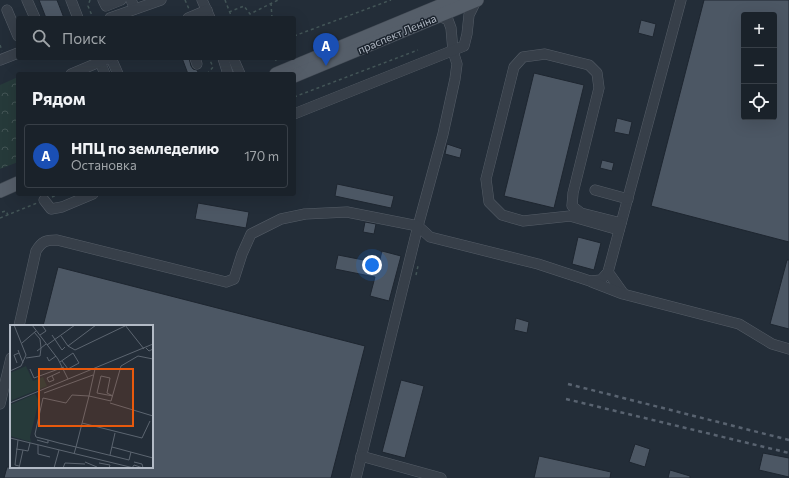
<!DOCTYPE html>
<html lang="ru">
<head>
<meta charset="utf-8">
<style>
	:root { --surface:#1a222a; --page:#232a32; --text:#f1f3f6; --muted:#9fa4a8; --line:#383f47; --accent:#8c9099 }
	body { margin:0; font-family:Commissioner,sans-serif; background:var(--page); color:var(--text) }
	.controls { position:absolute; right:12px; top:12px; display:grid; overflow:hidden; border-radius:4px; box-shadow:0 4px 16px #0002 }
	.controls button { width:36px; height:36px; display:grid; place-items:center; padding:0; border:0; border-bottom:1px solid var(--line); background:var(--surface); color:var(--text); font:20px sans-serif }
	.you { position:absolute; left:372px; top:265px; width:14px; height:14px; margin:-10px; border:3px solid #fff; border-radius:50%; background:#1a73e8; box-shadow:0 0 0 6px #1a73e833 }
	.badge { display:grid; place-items:center; width:26px; height:26px; border-radius:50%; background:var(--accent); color:#fff; font-size:13px; font-weight:700 }
	.pin { position:absolute; translate:-50% -33px; filter:drop-shadow(0 1px 2px #0008) }
	.pin::after { content:''; position:absolute; top:21px; width:14px; height:12px; background:inherit; clip-path:polygon(0 0,100% 0,50% 100%) }
	.list { margin:0; padding:0; list-style:none }
	h2 { display:flex; justify-content:space-between; align-items:center; height:52px; margin:0; padding:0 16px; font-size:17px }
	h2 small { font-size:13px; font-weight:400; color:var(--muted) }
	.list li { display:grid; grid-template-columns:26px 1fr auto; gap:12px; align-items:center; box-sizing:border-box; height:64px; margin:0 8px 8px; padding:0 8px; border:1px solid var(--line); border-radius:4px }
	.list b { display:block; font-size:15px; white-space:nowrap }
	.list p { margin:0; font-size:13px; white-space:nowrap; color:var(--muted) }
	.list em { font-size:13px; font-style:normal; color:var(--muted) }
	.icon { flex:none; width:22px; height:22px; fill:none; stroke:currentColor; stroke-width:2; stroke-linecap:round; stroke-linejoin:round }
	.map { position:relative; flex:none; width:789px; height:478px; overflow:hidden }
	.search { position:absolute; background:var(--surface); box-shadow:0 4px 16px #0002; left:16px; top:16px; width:280px; height:44px; display:flex; align-items:center; gap:10px; box-sizing:border-box; padding:0 14px; border-radius:4px; color:var(--muted); font-size:15px }
	.panel { position:absolute; background:var(--surface); box-shadow:0 4px 16px #0002; left:16px; top:72px; width:280px; height:124px; border-radius:4px }
	.map>svg:first-child { display:block }
</style>
</head>
<body>
<div class="map">
<svg width="789" height="478" viewBox="0 0 789 478">
	<defs>
		<pattern id="forest-crowns" width="20" height="18" patternUnits="userSpaceOnUse"><rect width="20" height="18" fill="#263a3a"/><path d="M2 6a3 3 0 1 1 6 0M12 15a3 3 0 1 1 6 0" fill="none" stroke="#435455"/></pattern>
	</defs>
	<rect width="100%" height="100%" fill="#232d38"/>
	<polygon fill="url(#forest-crowns)" points="18,77 18,162 0,169 0,85"/>
	<g fill="#4c5764" stroke="#1e2630" fill-rule="evenodd">
		<polygon points="39,0 57,0 64,18 46,18"/>
		<path d="M704,0H789V242L651,206ZM744,15H774V117H744Z"/>
		<polygon points="641,20 656,24 653,37 638,33"/>
		<polygon points="182,58 189,58 191,66 193,69 197,70 199,74 188,74"/>
		<polygon points="534,73 584,85 554,208 504,196"/>
		<polygon points="617,118 632,122 629,135 614,132"/>
		<polygon points="447,144 462,149 460,158 445,154"/>
		<polygon points="602,160 614,163 612,171 600,168"/>
		<polygon points="337,184 394,196 391,208 335,196"/>
		<polygon points="198,203 249,212 246,228 195,219"/>
		<polygon points="365,222 376,224 374,234 363,232"/>
		<polygon points="578,237 601,243 594,270 572,264"/>
		<polygon points="382,251 401,256 389,301 370,296 375,277 335,269 338,255 379,263"/>
		<polygon points="787,260 789,260 789,329 770,324"/>
		<polygon points="58,267 365,346 331,478 4,478 7,467 152,467 152,326 43,326"/>
		<polygon points="516,318 529,322 527,333 514,330"/>
		<polygon points="401,380 424,386 405,458 382,452"/>
		<polygon points="635,444 650,449 645,467 629,462"/>
		<polygon points="763,453 789,458 789,477 759,470"/>
		<polygon points="539,456 611,472 610,478 534,478"/>
		<polygon points="670,470 690,476 690,478 668,478"/>
	</g>
	<g fill="none" stroke-linecap="round" stroke-linejoin="round">
		<defs>
			<g id="minor">
				<polyline points="27,0 35,18"/>
				<polyline points="71,0 78,18"/>
				<polyline points="103,0 106,6 121,0"/>
				<polyline points="131,0 135,9"/>
				<polyline points="202,0 210,18"/>
				<polyline points="7,10 18,36"/>
				<polyline points="439,16 448,20 451,28 453,51 457,64 455,79 443,134 418,226 430,237 538,264 590,281 601,280 608,272 681,0"/>
				<polyline points="110,18 161,0"/>
				<polyline points="188,18 207,10"/>
				<polyline points="111,58 118,74"/>
				<polyline points="195,58 197,64"/>
				<polyline points="223,58 228,74"/>
				<polyline points="233,58 240,74"/>
				<polyline points="0,60 18,53"/>
				<polyline points="100,62 105,74"/>
				<polyline points="71,74 109,58"/>
				<polyline points="294,114 464,46 467,34 469,15 476,1"/>
				<polyline points="595,190 628,199"/>
				<polyline points="44,200 51,209 62,207 93,194"/>
				<polyline points="619,230 570,216 523,221 502,215 489,202 486,179 514,67 523,57 545,54 589,65 597,73 599,88 573,193 572,206 581,213 621,223"/>
				<polyline points="608,272 623,293"/>
				<polyline points="592,282 623,294 739,324 772,344 789,349"/>
				<path d="M19,326L36,251C42,241 46,240 57,240L226,282L234,279L242,254L251,234L281,219L305,214L347,212L418,226L356,478"/>
				<polyline points="0,404 11,358"/>
				<polyline points="361,456 441,478"/>
			</g>
			<g id="major">
				<polyline points="276,74 454,0"/>
				<polyline points="294,76 477,0"/>
				<polyline points="0,191 18,183"/>
			</g>
		</defs>
		<use href="#minor" stroke="#555d67" stroke-width="11"/>
		<use href="#major" stroke="#404852" stroke-width="14"/>
		<g stroke="#435557" stroke-width="1.5" stroke-dasharray="3 3" stroke-linecap="butt">
			<polyline points="90,0 88,6 93,18"/>
			<polyline points="185,0 189,9"/>
			<polyline points="225,0 232,18"/>
			<polyline points="271,3 272,18"/>
			<polyline points="229,12 244,6 250,14 278,0"/>
			<polyline points="294,36 391,0"/>
			<polyline points="0,45 2,51"/>
			<polyline points="275,58 277,63"/>
			<polyline points="207,74 213,67 209,58"/>
			<polyline points="294,97 418,50"/>
			<polyline points="52,197 59,194"/>
			<polyline points="2,212 6,211 8,215"/>
			<polyline points="0,218 37,203"/>
			<polyline points="416,275 418,266"/>
		</g>
		<use href="#minor" stroke="#373f49" stroke-width="10"/>
		<use href="#major" stroke="#555e69" stroke-width="13"/>
		<g stroke="#596370" stroke-width="2.5" stroke-dasharray="4 4" stroke-linecap="butt">
			<polyline points="568,384 789,440"/>
			<polyline points="566,399 789,453"/>
		</g>
	</g>
	<g text-anchor="middle" stroke-width="3" stroke-linejoin="round" paint-order="stroke">
		<g font-size="11" fill="#b2bac5" stroke="#1c242e">
			<text transform="translate(397 34) rotate(-23)" y="4">праспект Леніна</text>
		</g>
	</g>
	<g transform="translate(10 325)">
		<rect width="143" height="143" fill="#232d38"/>
		<path d="M16,41L23,56L33,52L37,61L0,76V48ZM25,69L29,76L20,112L21,117L0,111V80Z" fill="#263a3a"/>
		<path fill="none" stroke="#5c6570" stroke-width="1" d="M22,0L48,34L58,54M115,0L134,24M24,7L30,14L31,23L27,26M30,10L36,6L32,0M42,10L52,25L55,22M51,11L58,21L86,0M12,18L26,6M37,20L65,0M58,21L65,25L115,1M136,23L139,26L143,24V30M8,25L13,38M37,32L39,36L46,31M16,33L30,31L31,23L36,19M50,37L63,28L69,38L58,44L52,36M7,38L4,30L9,28M20,44L24,53L54,42M85,44L79,71L101,76M0,46L11,41L16,30L4,0M42,51L44,55L39,57L37,53L50,47M34,68L83,50M103,71L87,68L91,51L100,53L97,68L103,71M101,76L111,41L128,31L143,34M0,78L143,19M100,78L143,91M72,98L132,113L140,96M0,113L124,143M8,115L5,140L9,141M27,115L38,118V115M28,120V129L40,132M102,122L143,133M6,124L13,125L9,143M13,125L18,126L20,118M64,129L66,122L79,71L62,70L56,78L33,73L25,109L26,112L38,115L49,118L66,122L119,135L121,127M100,130L105,108M75,137L87,142M124,137L132,139L133,143M89,138L100,140L99,143M44,143L49,125M53,143L55,138L75,139M122,143L124,140L133,143"/>
		<path fill="#e8590c" fill-opacity="0.15" stroke="#e8590c" stroke-width="2" d="M29,44H123V101H29Z"/>
		<rect width="143" height="143" fill="none" stroke="#b2bac5" stroke-width="2"/>
	</g>
</svg>
<div class="controls">
<button>+</button>
<button>−</button>
<button><svg class="icon" aria-label="locate" viewBox="0 0 24 24"><circle cx="12" cy="12" r="6"/><path d="M12 2v4M12 18v4M2 12h4M18 12h4"/></svg></button>
</div>
<div class="you"></div>
<div class="pin badge" style="left:326px;top:66px;background:#1a4fb4">A</div>
<div class="search"><svg class="icon" aria-label="search" viewBox="0 0 24 24"><circle cx="10" cy="10" r="6"/><path d="M15 15l6 6"/></svg>Поиск</div>
<section class="panel">
<h2>Рядом<small></small></h2>
<ul class="list">
<li><span class="badge" style="background:#1a4fb4">A</span><div><b>НПЦ по земледелию</b><p>Остановка</p></div><em>170 m</em></li>
</ul>
</section>
</div>
</body>
</html>
